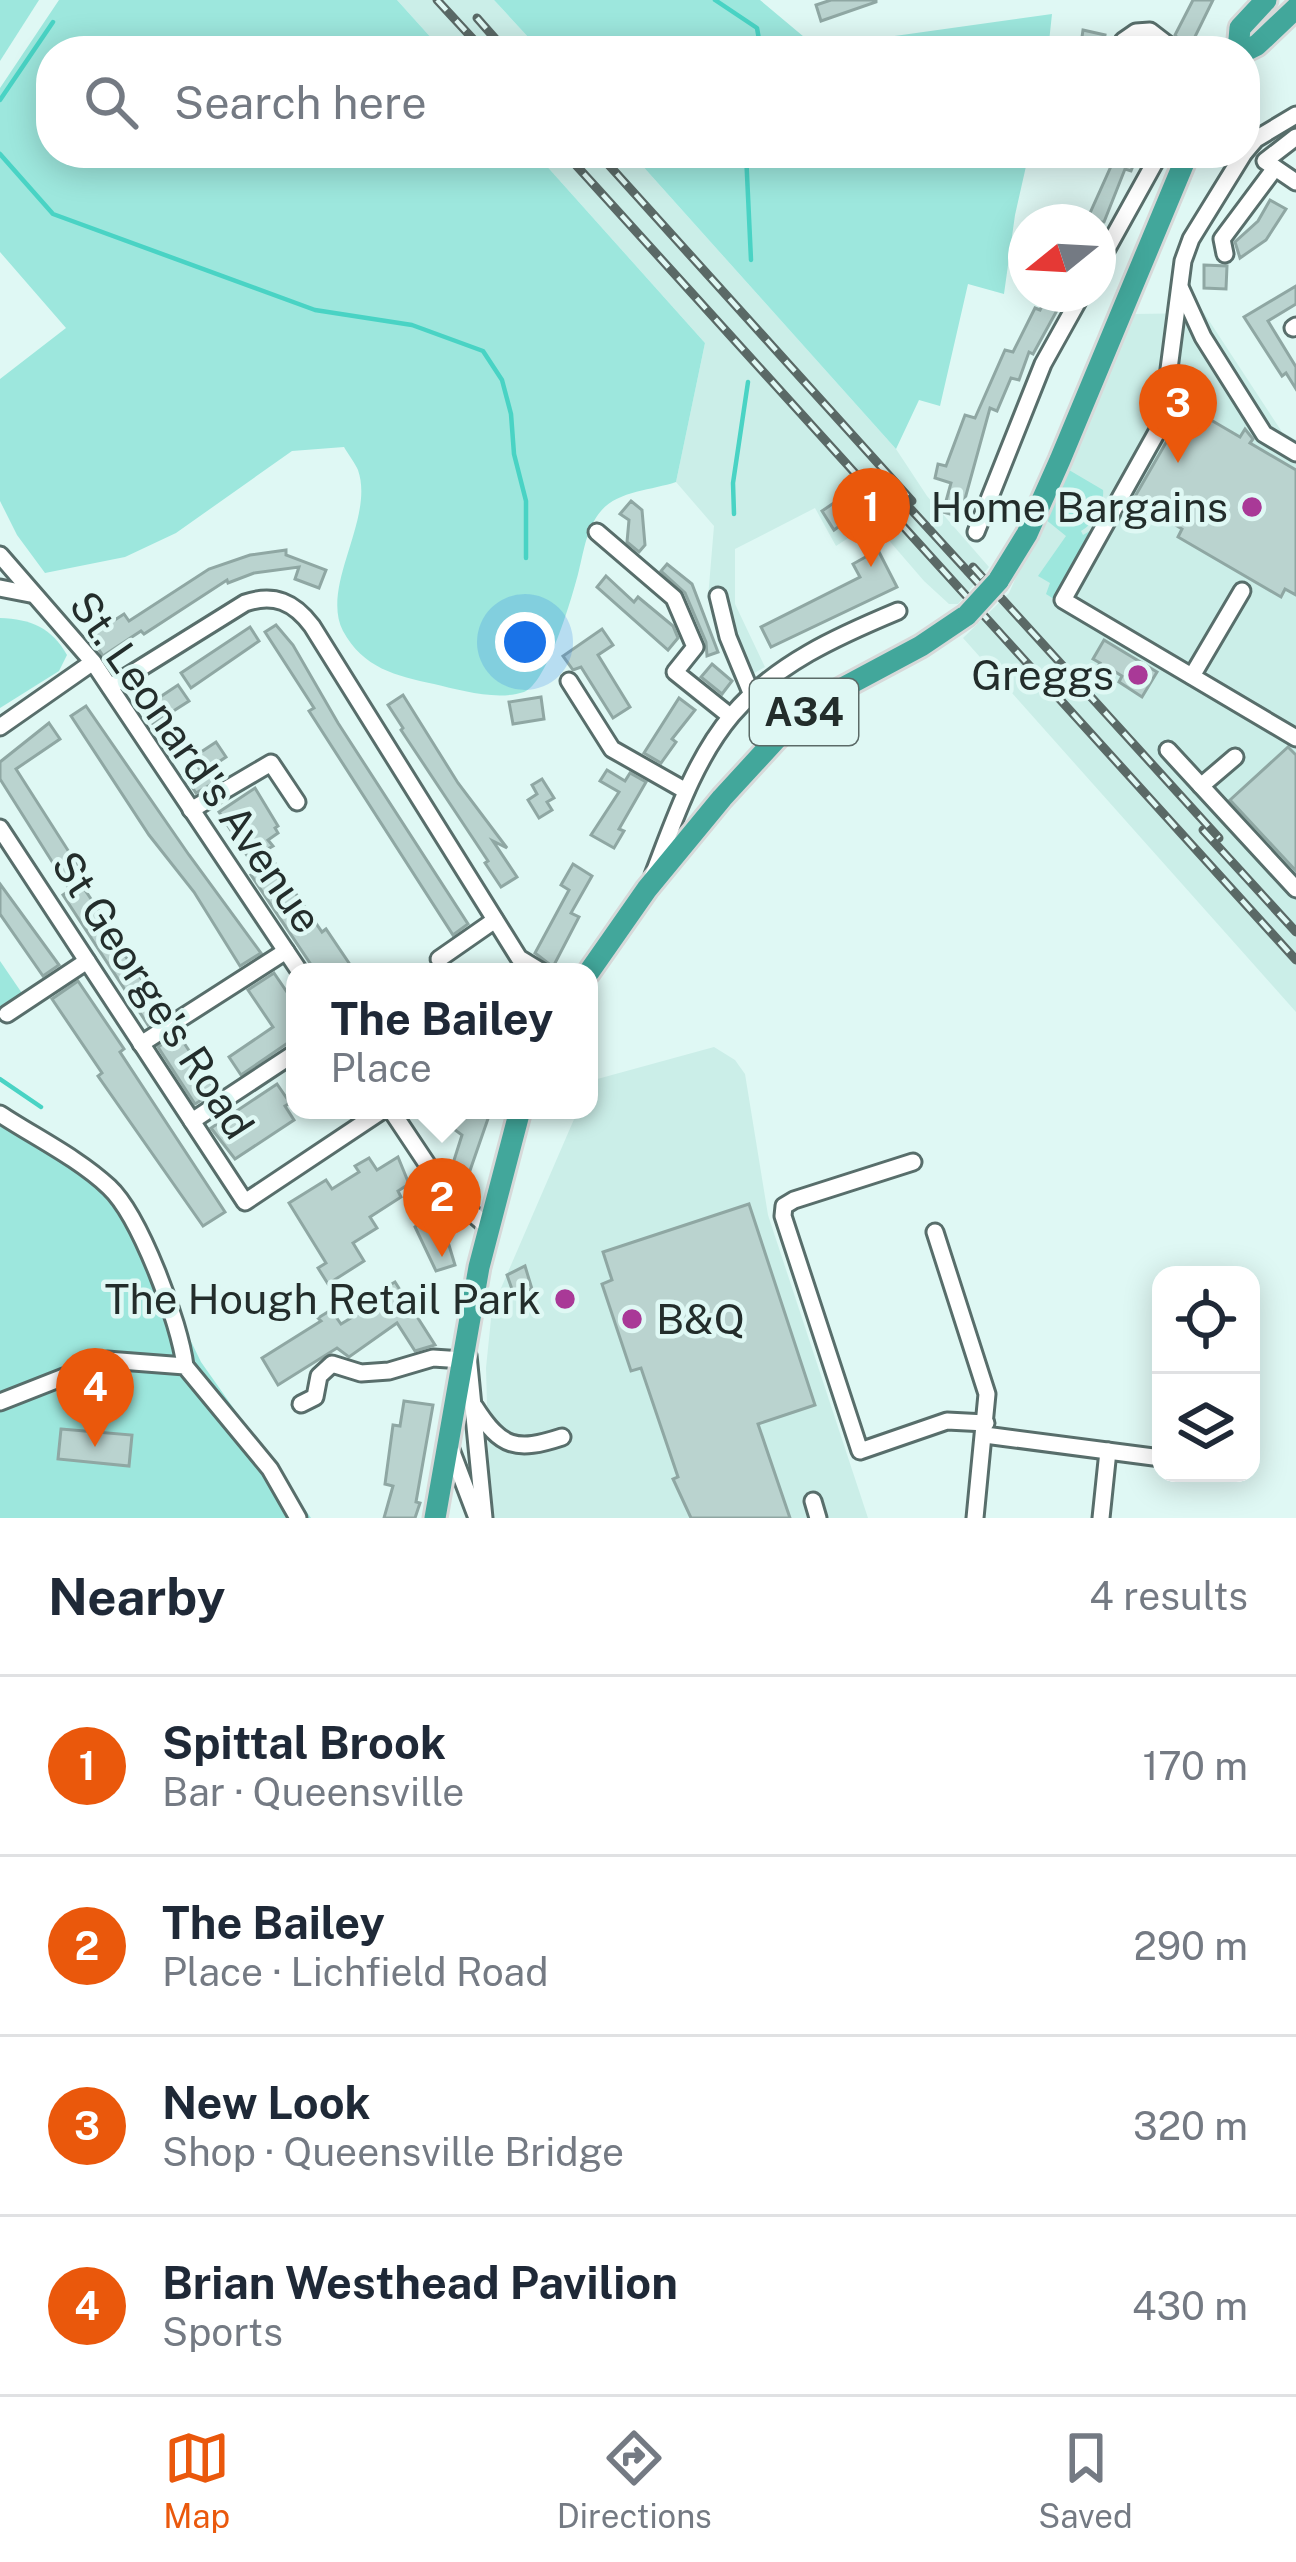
<!DOCTYPE html>
<html lang="en">
<head>
<meta charset="utf-8">
<style>
	:root { --surface:#fff; --page:#f2f2f3; --text:#1f2937; --muted:#747a83; --line:#e0e1e3; --accent:#ea580c }
	body { margin:0; font-family:"Public Sans",sans-serif; background:var(--page); color:var(--text) }
	.controls { position:absolute; right:36px; bottom:36px; display:grid; overflow:hidden; border-radius:24px; box-shadow:0 6px 30px #0003 }
	.controls button { width:108px; height:108px; display:grid; place-items:center; padding:0; border:0; border-bottom:3px solid var(--line); background:var(--surface); color:var(--text); font:60px sans-serif }
	.compass { position:absolute; left:1008px; top:204px; width:108px; height:108px; border-radius:50%; background:var(--surface); box-shadow:0 6px 30px #0003; rotate:252deg }
	.you { position:absolute; left:525px; top:642px; width:42px; height:42px; margin:-30px; border:9px solid #fff; border-radius:50%; background:#1a73e8; box-shadow:0 0 0 18px #1a73e833 }
	.badge { display:grid; place-items:center; width:78px; height:78px; border-radius:50%; background:var(--accent); color:#fff; font-size:39px; font-weight:700 }
	.pin { position:absolute; translate:-50% -99px; filter:drop-shadow(0 3px 6px #0008) }
	.pin::after { content:''; position:absolute; top:63px; width:42px; height:36px; background:inherit; clip-path:polygon(0 0,100% 0,50% 100%) }
	.popup { position:absolute; left:286px; top:963px; width:312px; height:156px; box-sizing:border-box; display:grid; place-content:center; border-radius:24px; background:var(--surface); filter:drop-shadow(0 3px 9px #0005); font-size:39px; white-space:nowrap; color:var(--muted) }
	.popup b { font-size:45px; color:var(--text) }
	.popup::after { content:''; position:absolute; left:50%; top:100%; margin-left:-24px; border:24px solid transparent; border-top-color:var(--surface) }
	.list { margin:0; padding:0; list-style:none }
	h2 { display:flex; justify-content:space-between; align-items:center; height:156px; margin:0; padding:0 48px; font-size:51px }
	h2 small { font-size:39px; font-weight:400; color:var(--muted) }
	.list li { display:grid; grid-template-columns:78px 1fr auto; gap:36px; align-items:center; box-sizing:border-box; height:180px; padding:0 48px; border-top:3px solid var(--line) }
	.list b { display:block; font-size:45px; white-space:nowrap }
	.list p { margin:0; font-size:39px; white-space:nowrap; color:var(--muted) }
	.list em { font-size:39px; font-style:normal; color:var(--muted) }
	.icon { flex:none; width:66px; height:66px; fill:none; stroke:currentColor; stroke-width:2; stroke-linecap:round; stroke-linejoin:round }
	.map { position:relative; flex:none; width:1296px; height:1518px; overflow:hidden }
	.search { position:absolute; background:var(--surface); box-shadow:0 6px 30px #0003; left:36px; right:36px; top:36px; height:132px; display:flex; align-items:center; gap:30px; box-sizing:border-box; padding:0 42px; border-radius:48px; color:var(--muted); font-size:45px }
	.sheet { height:876px; background:var(--surface) }
	nav { display:flex; justify-content:space-around; align-items:center; box-sizing:border-box; height:168px; border-top:3px solid var(--line); background:var(--surface); font-size:33px; color:var(--muted) }
	nav a { display:grid; justify-items:center; gap:6px }
	nav .on { color:var(--accent) }
	.map>svg:first-child { display:block }
</style>
</head>
<body>
<div class="map">
<svg width="1296" height="1518" viewBox="0 0 1296 1518">
	<rect width="100%" height="100%" fill="#dff8f4"/>
	<g fill="#cbeee8">
		<polygon points="397,0 494,0 541,51 443,51"/>
		<polygon points="535,153 631,153 896,449 927,496 989,567 958,604 949,604 924,581 873,522 836,546 815,508 735,549 735,604 765,667 739,682 708,598 714,526 676,482 705,343"/>
		<polygon points="1204,313 1282,432 1296,440 1296,1012 963,638 1009,593 1133,314"/>
		<polygon points="714,1047 735,1060 745,1074 768,1215 868,1518 490,1518 486,1368 492,1309 578,1110 589,1110 590,1081"/>
	</g>
	<g fill="#9de7dd">
		<polygon points="0,0 39,0 0,61"/>
		<path d="M59,0H397L443,51H51V153H535L705,343L676,482C653,490 617,491 601,511C587,527 584,550 579,570C573,595 547,684 524,692C496,701 460,690 434,684C396,676 363,668 343,631C320,586 375,519 358,470C355,463 348,454 344,447L292,451L176,533L125,557L45,573L17,535L0,501V379L66,328L0,252V88Z"/>
		<polygon points="494,0 760,0 816,47 1052,14 1048,51 541,51"/>
		<polygon points="631,153 1029,153 1015,215 1004,294 968,284 940,406 919,400 896,449"/>
		<path d="M1069,470L1103,490C1105,503 1093,525 1081,531L1083,535L1090,531V535L1057,601L1046,594L1050,583L1038,576L1066,536L1045,519Z"/>
		<path d="M0,618C31,619 52,628 67,655L59,671L0,708Z"/>
		<polygon points="0,961 28,1002 0,1021"/>
		<polygon points="0,1109 99,1176 165,1288 201,1362 311,1518 0,1518"/>
	</g>
	<g fill="none" stroke-linecap="round" stroke-linejoin="round">
		<g stroke="#49d3c4" stroke-width="4.5">
			<polyline points="715,0 757,28 761,51"/>
			<polyline points="0,100 53,22"/>
			<polyline points="746,153 751,260"/>
			<polyline points="0,154 53,214 315,310 412,325 483,351 502,380 511,414 514,454 526,501 526,558"/>
			<polyline points="734,514 733,483 748,382"/>
			<polyline points="0,1079 41,1107"/>
		</g>
	</g>
	<g fill="#bad3cf" stroke="#8fa7a3" stroke-width="3">
		<polygon points="831,0 876,0 876,2 821,21 816,5"/>
		<polygon points="1193,0 1213,0 1188,51 1175,35"/>
		<polygon points="1083,30 1105,35 1102,51 1080,51"/>
		<polygon points="1117,153 1138,153 1131,171 1125,169 1104,222 1086,222"/>
		<polygon points="1270,200 1286,209 1266,240 1240,258 1235,242 1258,221"/>
		<polygon points="1204,265 1227,266 1226,289 1204,288"/>
		<polygon points="1296,286 1296,304 1268,321 1296,367 1296,389 1286,373 1282,376 1244,317"/>
		<polygon points="1048,294 1066,294 1033,354 1029,352 1019,380 1011,378 997,411 990,408 960,517 943,512 951,483 935,478 938,464 946,466 965,415 975,418 1005,350 1013,352 1035,308 1040,310"/>
		<polygon points="1187,406 1240,437 1245,429 1253,439 1250,443 1296,470 1296,595 1285,589 1281,597 1178,537 1182,529 1169,521 1158,515 1154,523 1138,514 1143,506 1133,500"/>
		<polygon points="844,496 863,526 848,536 841,525 834,530 822,511"/>
		<polygon points="631,501 642,510 645,545 639,552 627,542 629,520 620,514"/>
		<polygon points="286,550 286,555 326,570 319,588 295,579 299,567 254,573 228,583 227,580 144,634 141,631 103,656 90,636 124,614 129,621 209,569 250,555"/>
		<polygon points="878,550 897,587 771,647 761,627 860,577 853,564"/>
		<polygon points="667,564 692,584 718,652 707,656 706,642 685,593 661,571"/>
		<polygon points="606,576 634,602 638,597 673,626 678,638 668,650 597,587"/>
		<polygon points="276,625 293,645 338,723 468,924 453,935 309,711 314,708 265,632"/>
		<polygon points="250,627 259,641 191,688 181,673"/>
		<polygon points="602,629 613,645 598,655 630,707 613,718 581,667 573,670 563,656"/>
		<polygon points="1104,640 1157,672 1142,697 1119,682 1122,676 1109,668 1104,677 1095,671 1100,663 1093,659"/>
		<polygon points="712,664 732,681 722,694 701,677"/>
		<polygon points="178,685 189,701 153,724 142,709"/>
		<polygon points="403,695 458,783 507,848 493,841 517,877 501,887 485,863 488,861 401,730 403,728 388,705"/>
		<polygon points="541,697 544,719 513,724 509,702"/>
		<polygon points="679,698 695,710 672,739 676,742 661,763 644,753"/>
		<polygon points="86,706 189,855 261,953 240,966 194,892 149,835 71,716"/>
		<polygon points="49,723 60,739 16,769 85,877 79,881 119,941 116,943 164,1011 148,1025 63,895 70,890 0,779 0,762"/>
		<polygon points="216,742 226,757 202,773 192,758"/>
		<polygon points="1288,747 1296,755 1296,871 1230,800"/>
		<polygon points="211,770 217,781 196,793 190,784"/>
		<polygon points="607,770 625,781 630,773 646,782 619,829 624,831 614,848 591,835 619,792 600,781"/>
		<polygon points="542,779 554,798 547,802 552,810 539,818 528,800 537,794 532,785"/>
		<polygon points="255,788 278,826 275,828 278,833 268,840 273,846 266,850 322,932 326,929 355,972 316,972 251,875 257,871 219,812"/>
		<polygon points="573,864 592,876 571,913 579,917 553,967 535,953 569,890 561,885"/>
		<polygon points="0,884 59,965 43,976 0,914"/>
		<polygon points="274,973 295,1004 295,1038 241,1075 229,1057 273,1027 248,990"/>
		<polygon points="78,981 124,1049 120,1052 225,1212 203,1226 98,1076 102,1073 52,999"/>
		<polygon points="178,1034 216,1091 195,1104 158,1047"/>
		<polygon points="277,1084 290,1103 285,1106 294,1120 235,1159 211,1128"/>
		<polygon points="457,1110 491,1110 466,1182 449,1176 462,1135 451,1127"/>
		<polygon points="398,1157 409,1184 398,1191 401,1197 370,1217 377,1228 353,1243 364,1261 328,1284 318,1268 326,1263 289,1203 326,1180 332,1189 359,1172 355,1166 369,1158 377,1170"/>
		<polygon points="749,1204 815,1405 758,1424 790,1518 691,1518 673,1479 678,1477 641,1368 631,1371 602,1284 612,1280 603,1252"/>
		<polygon points="433,1212 439,1221 430,1227 442,1245 448,1242 455,1265 436,1271 415,1227"/>
		<polygon points="525,1266 532,1289 514,1295 507,1275"/>
		<polygon points="395,1282 435,1345 415,1351 397,1323 349,1357 337,1348 278,1385 262,1358 321,1321 318,1318 331,1310 341,1324 382,1299 378,1292"/>
		<polygon points="404,1401 433,1405 416,1502 420,1503 415,1518 384,1518 393,1486 385,1484 393,1425 400,1426"/>
		<polygon points="61,1429 132,1435 129,1466 58,1459"/>
	</g>
	<g fill="none" stroke-linecap="round" stroke-linejoin="round">
		<defs>
			<g id="minor">
				<polyline points="1123,41 1136,32 1150,31 1176,51"/>
				<polyline points="1296,137 1265,161 1296,182"/>
				<polyline points="1245,152 1256,139 1296,115"/>
				<polyline points="1244,153 1191,239 1183,261 1162,423 1063,600 1296,738"/>
				<polyline points="1225,254 1222,239 1275,168"/>
				<polyline points="1098,265 1160,153"/>
				<polyline points="1181,289 1203,337 1264,434 1296,453"/>
				<polyline points="1293,328 1296,326"/>
				<polyline points="597,532 674,598 695,647 675,672 730,716"/>
				<polyline points="976,532 1043,364 1082,294"/>
				<polyline points="0,555 93,662 300,972"/>
				<polyline points="0,588 30,594"/>
				<polyline points="718,596 728,637 752,695"/>
				<polyline points="1192,676 1242,591"/>
				<polyline points="569,681 612,749 686,791"/>
				<path d="M110,687L245,603C274,593 294,602 312,626L519,958L542,972"/>
				<polyline points="0,727 93,662"/>
				<polyline points="1168,750 1296,889"/>
				<polyline points="1201,786 1235,757"/>
				<polyline points="191,810 271,763 297,802"/>
				<polyline points="0,828 245,1202 383,1110"/>
				<path d="M653,875C674,821 694,760 732,715C775,664 838,636 898,611"/>
				<polyline points="439,959 495,920"/>
				<polyline points="7,1014 87,961"/>
				<polyline points="141,1044 286,951"/>
				<polyline points="391,1110 443,1188 488,1227"/>
				<path d="M0,1114C35,1137 78,1158 109,1187C140,1216 180,1323 185,1366"/>
				<polyline points="192,1121 295,1053"/>
				<polyline points="913,1162 794,1200 784,1206 783,1216 860,1451 947,1421 986,1423"/>
				<polyline points="935,1232 987,1394 975,1518"/>
				<polyline points="468,1355 484,1518"/>
				<polyline points="0,1402 107,1360 185,1366 270,1469 298,1518"/>
				<polyline points="301,1404 315,1397 319,1376 332,1364 361,1373 389,1371 433,1358 463,1360"/>
				<path d="M475,1407C501,1448 516,1452 562,1437"/>
				<polyline points="985,1435 1161,1458"/>
				<polyline points="450,1447 477,1518"/>
				<polyline points="813,1501 818,1518"/>
				<polyline points="1101,1518 1108,1451"/>
			</g>
			<g id="highway">
				<polyline points="1238,51 1240,28 1266,0"/>
				<polyline points="1245,51 1257,45 1296,8"/>
				<polyline points="998,581 1027,534 1060,460 1188,153"/>
				<polyline points="589,972 647,889 722,798 791,723 820,700 921,646 967,615"/>
				<polyline points="435,1518 479,1267 520,1110"/>
			</g>
		</defs>
		<use href="#minor" stroke="#586e6b" stroke-width="21"/>
		<use href="#highway" stroke="#d7d9d9" stroke-width="27"/>
		<use href="#minor" stroke="#fff" stroke-width="15"/>
		<use href="#highway" stroke="#42a79b" stroke-width="21"/>
		<defs>
			<g id="rail">
				<polyline points="437,0 484,51"/>
				<polyline points="477,18 506,51"/>
				<polyline points="565,153 1296,960"/>
				<polyline points="598,153 912,501"/>
				<polyline points="896,493 981,586"/>
				<polyline points="973,567 1219,838"/>
				<polyline points="1203,830 1296,932"/>
			</g>
		</defs>
		<use href="#rail" stroke="#5a6966" stroke-width="9"/>
		<use href="#rail" stroke="#dff8f4" stroke-width="4.5" stroke-dasharray="14" stroke-linecap="butt"/>
		<defs>
			<polyline id="highway-bridge" points="967,615 998,581"/>
		</defs>
		<use href="#highway-bridge" stroke="#d7d9d9" stroke-width="27" stroke-linecap="butt"/>
		<use href="#highway-bridge" stroke="#42a79b" stroke-width="21"/>
	</g>
	<g fill="#a93997" stroke="#dff8f4" stroke-width="4.5">
		<circle cx="1252" cy="507" r="12"/>
		<circle cx="1138" cy="675" r="12"/>
		<circle cx="565" cy="1299" r="12"/>
		<circle cx="632" cy="1319" r="12"/>
	</g>
	<g text-anchor="middle" stroke-width="9" stroke-linejoin="round" paint-order="stroke">
		<rect fill="#dff8f4" stroke="#5b6a67" stroke-width="3" x="750" y="679" width="108" height="66" rx="9"/>
		<g font-size="39" font-weight="bold" fill="#232d2b">
			<text x="804" y="726">A34</text>
		</g>
		<g font-size="42" fill="#232d2b" stroke="#dff8f4" text-anchor="end">
			<text x="1228" y="522">Home Bargains</text>
			<text x="1114" y="690">Greggs</text>
			<text x="541" y="1314">The Hough Retail Park</text>
			<text x="656" y="1334" text-anchor="start">B&amp;Q</text>
		</g>
		<g font-size="42" fill="#232d2b" stroke="#dff8f4">
			<text transform="translate(196 762) rotate(55)" y="15">St. Leonard's Avenue</text>
			<text transform="translate(153 995) rotate(57)" y="15">St George's Road</text>
		</g>
	</g>
</svg>
<div class="controls">
<button><svg class="icon" aria-label="locate" viewBox="0 0 24 24"><circle cx="12" cy="12" r="6"/><path d="M12 2v4M12 18v4M2 12h4M18 12h4"/></svg></button>
<button><svg class="icon" aria-label="layers" viewBox="0 0 24 24"><path d="M12 4l9 5-9 5-9-5zM3 14l9 5 9-5"/></svg></button>
</div>
<svg class="compass" viewBox="-18 -18 36 36"><path d="M0-13l5 13h-10z" fill="#e53935"/><path d="M0 13l5-13h-10z" fill="#747a83"/></svg>
<div class="you"></div>
<div class="pin badge" style="left:871px;top:567px">1</div>
<div class="pin badge" style="left:442px;top:1257px">2</div>
<div class="popup"><b>The Bailey</b>Place</div>
<div class="pin badge" style="left:1178px;top:463px">3</div>
<div class="pin badge" style="left:95px;top:1447px">4</div>
<div class="search"><svg class="icon" aria-label="search" viewBox="0 0 24 24"><circle cx="10" cy="10" r="6"/><path d="M15 15l6 6"/></svg>Search here</div>
</div>
<section class="sheet">
<h2>Nearby<small>4 results</small></h2>
<ul class="list">
<li><span class="badge">1</span><div><b>Spittal Brook</b><p>Bar · Queensville</p></div><em>170 m</em></li>
<li><span class="badge">2</span><div><b>The Bailey</b><p>Place · Lichfield Road</p></div><em>290 m</em></li>
<li><span class="badge">3</span><div><b>New Look</b><p>Shop · Queensville Bridge</p></div><em>320 m</em></li>
<li><span class="badge">4</span><div><b>Brian Westhead Pavilion</b><p>Sports</p></div><em>430 m</em></li>
</ul>
</section>
<nav>
<a class="on"><svg class="icon" aria-label="map" viewBox="0 0 24 24"><path d="M3 6l6-2 6 2 6-2v14l-6 2-6-2-6 2zM9 4v14M15 6v14"/></svg>Map</a>
<a><svg class="icon" aria-label="directions" viewBox="0 0 24 24"><path d="M12 3l9 9-9 9-9-9zM9 14v-3h6M13 9l2 2-2 2"/></svg>Directions</a>
<a><svg class="icon" aria-label="saved" viewBox="0 0 24 24"><path d="M7 4h10v16l-5-4-5 4z"/></svg>Saved</a>
</nav>
</body>
</html>
